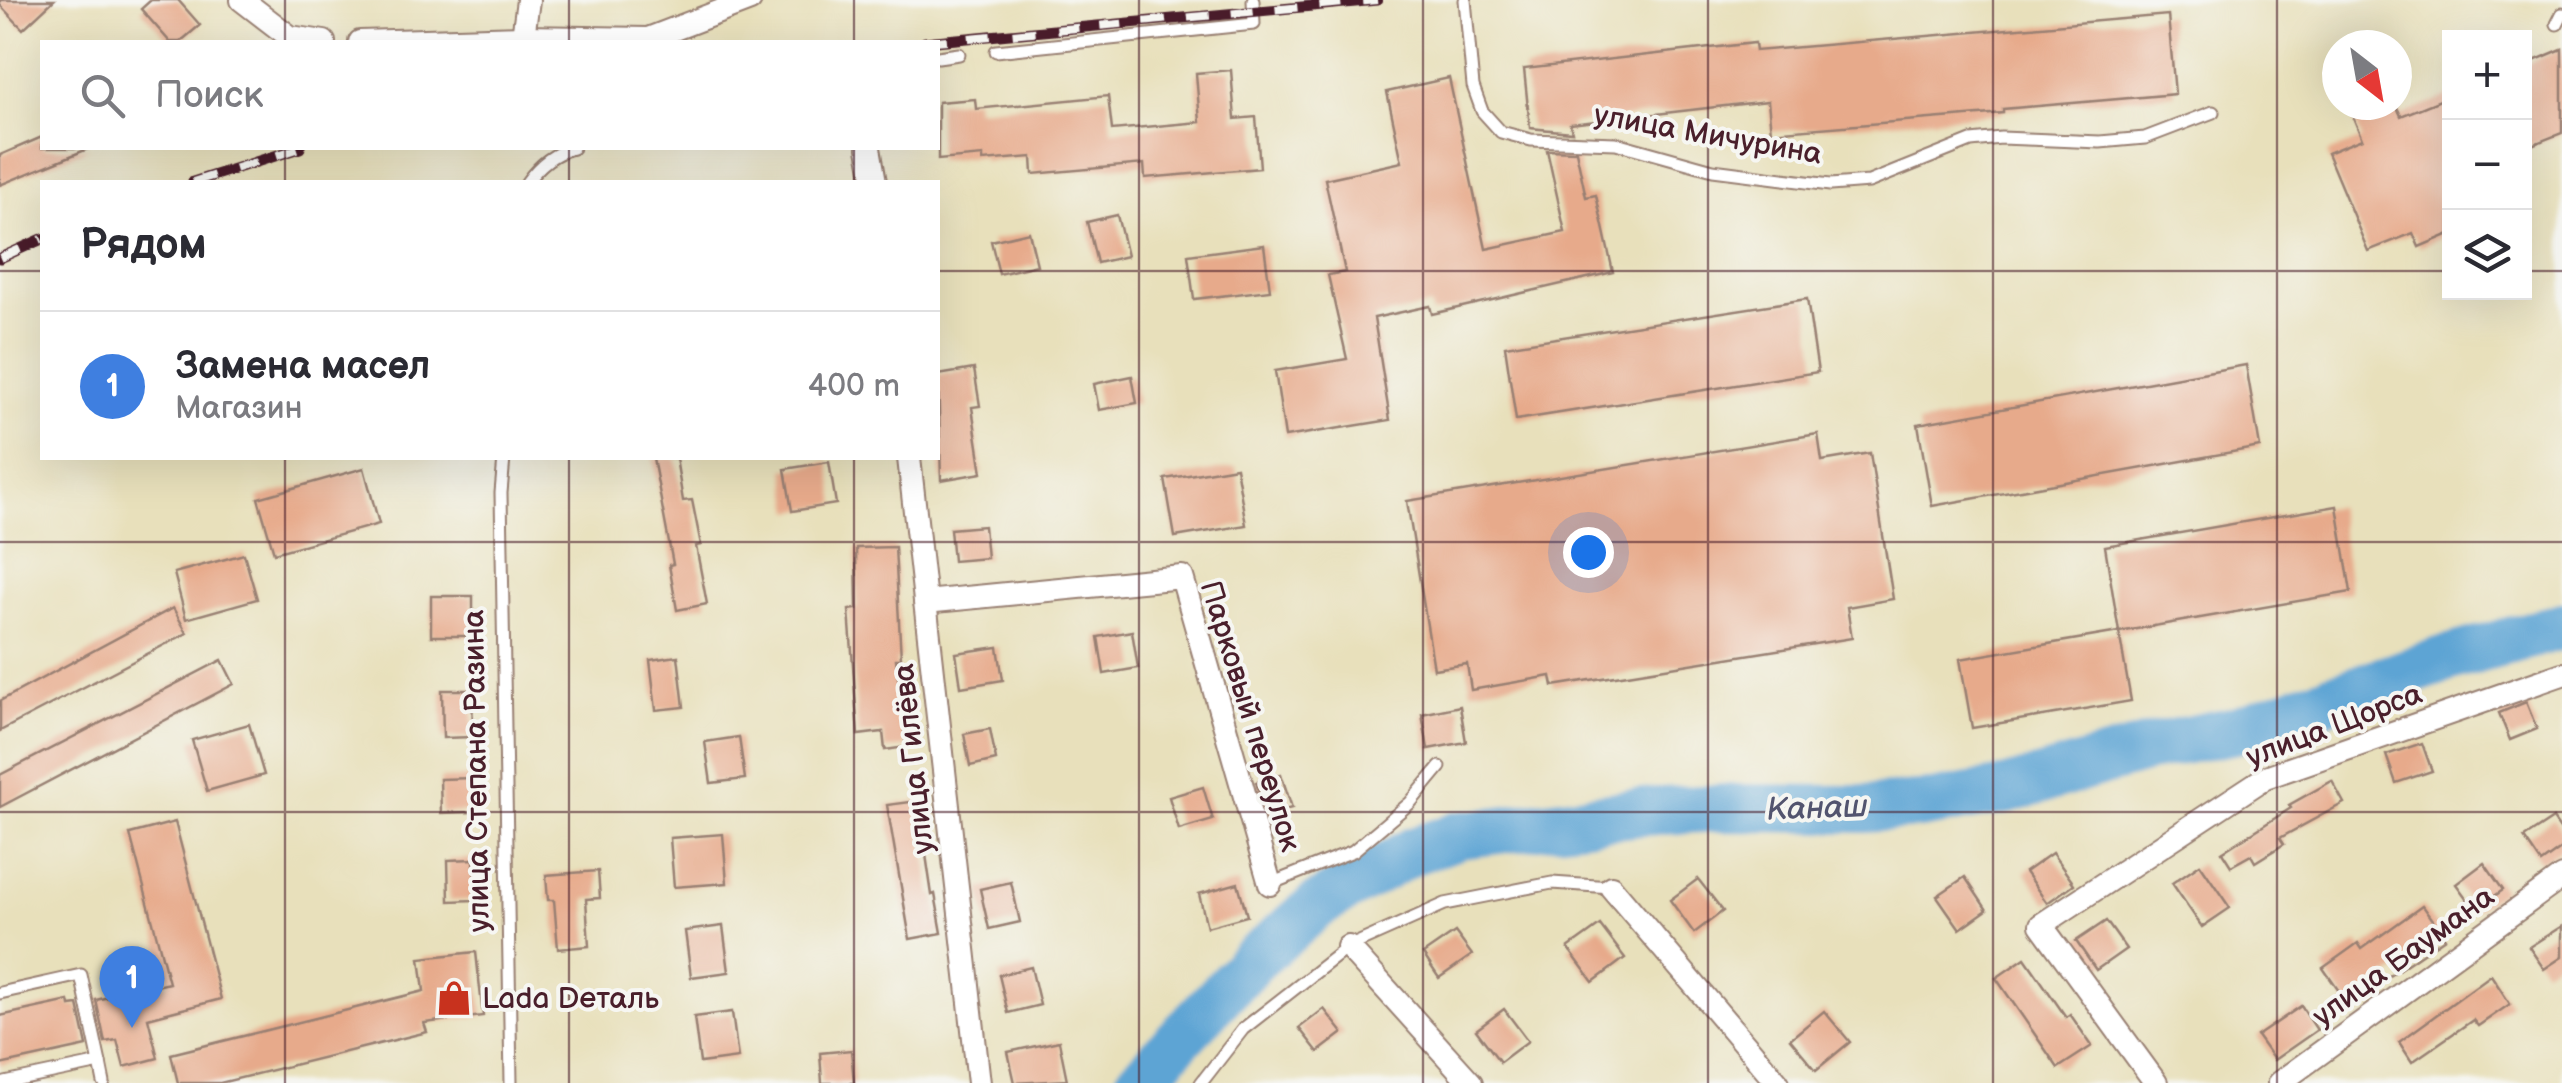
<!DOCTYPE html>
<html lang="ru">
<head>
<meta charset="utf-8">
<style>
	:root { --surface:#fff; --page:#f2f2f3; --text:#2b2b33; --muted:#7c7c81; --line:#e1e1e2; --accent:#c8321e }
	body { margin:0; font-family:"Balsamiq Sans",sans-serif; background:var(--page); color:var(--text) }
	.controls { position:absolute; right:30px; top:30px; display:grid; overflow:hidden; border-radius:0px; box-shadow:0 10px 40px #0002 }
	.controls button { width:90px; height:90px; display:grid; place-items:center; padding:0; border:0; border-bottom:2px solid var(--line); background:var(--surface); color:var(--text); font:50px sans-serif }
	.compass { position:absolute; left:2322px; top:30px; width:90px; height:90px; border-radius:50%; background:var(--surface); box-shadow:0 10px 40px #0002; rotate:149deg }
	.you { position:absolute; left:1588px; top:552px; width:35px; height:35px; margin:-25px; border:8px solid #fff; border-radius:50%; background:#1a73e8; box-shadow:0 0 0 15px #1a73e833 }
	.badge { display:grid; place-items:center; width:65px; height:65px; border-radius:50%; background:var(--accent); color:#fff; font-size:32px; font-weight:700 }
	.pin { position:absolute; translate:-50% -82px; filter:drop-shadow(0 2px 5px #0008) }
	.pin::after { content:''; position:absolute; top:52px; width:35px; height:30px; background:inherit; clip-path:polygon(0 0,100% 0,50% 100%) }
	.list { margin:0; padding:0; list-style:none }
	h2 { display:flex; justify-content:space-between; align-items:center; height:130px; margin:0; padding:0 40px; font-size:42px }
	h2 small { font-size:32px; font-weight:400; color:var(--muted) }
	.list li { display:grid; grid-template-columns:65px 1fr auto; gap:30px; align-items:center; box-sizing:border-box; height:150px; padding:0 40px; border-top:2px solid var(--line) }
	.list b { display:block; font-size:38px; white-space:nowrap }
	.list p { margin:0; font-size:32px; white-space:nowrap; color:var(--muted) }
	.list em { font-size:32px; font-style:normal; color:var(--muted) }
	.icon { flex:none; width:55px; height:55px; fill:none; stroke:currentColor; stroke-width:2; stroke-linecap:round; stroke-linejoin:round }
	.map { position:relative; flex:none; width:2562px; height:1083px; overflow:hidden }
	.search { position:absolute; background:var(--surface); box-shadow:0 10px 40px #0002; left:40px; top:40px; width:900px; height:110px; display:flex; align-items:center; gap:25px; box-sizing:border-box; padding:0 35px; border-radius:0px; color:var(--muted); font-size:38px }
	.panel { position:absolute; background:var(--surface); box-shadow:0 10px 40px #0002; left:40px; top:180px; width:900px; height:280px; border-radius:0px }
	.map>svg:first-child { display:block }
</style>
</head>
<body>
<div class="map">
<svg width="2562" height="1083" viewBox="0 0 2562 1083">
	<rect width="100%" height="100%" fill="#f6f6f2"/>
	<filter id="ink" filterUnits="userSpaceOnUse"><feTurbulence type="fractalNoise" baseFrequency=".01" numOctaves="2"/><feDisplacementMap in="SourceGraphic" scale="20" xChannelSelector="R" yChannelSelector="G"/><feConvolveMatrix kernelMatrix="1 2 1 2 8 2 1 2 1" color-interpolation-filters="sRGB"/></filter>
	<filter id="wash" filterUnits="userSpaceOnUse"><feTurbulence type="fractalNoise" baseFrequency=".0048" numOctaves="4" result="noise"/><feDisplacementMap in="SourceGraphic" scale="40" xChannelSelector="R" yChannelSelector="G"/><feGaussianBlur stdDeviation="2.25" result="paint"/><feColorMatrix in="noise" values="0 0 0 0 0 0 0 0 0 0 0 0 0 0 0 0 0 1.4 0 .05"/><feComposite in="paint" operator="in"/></filter>
	<g filter="url(#wash)">
		<rect width="100%" height="100%" fill="#e8e0bb"/>
		<g fill="none" stroke-linecap="round" stroke-linejoin="round">
			<polyline stroke="#5da4d4" stroke-width="48" points="1138,1083 1251,962 1318,905 1413,851 1460,835 1640,812 1722,808 1864,809 1932,804 2008,790 2161,745 2236,730 2446,659 2562,626"/>
		</g>
		<g id="blocks">
			<g fill="#e7aa8b">
				<polygon points="0,0 54,0 23,29 0,5"/>
				<polygon points="151,0 178,0 200,25 180,42 170,42 141,9"/>
				<polygon points="2168,15 2175,94 2003,109 2003,113 1771,132 1768,101 1570,124 1572,132 1530,128 1524,69 1755,43 1756,51"/>
				<polygon points="2562,49 2562,133 2524,148 2524,65"/>
				<polygon points="1231,70 1235,119 1256,117 1260,168 1145,178 1144,164 1033,174 1032,157 983,161 983,156 938,160 938,102 975,99 976,109 1108,96 1112,130 1200,122 1196,73"/>
				<polygon points="1449,78 1486,249 1565,232 1547,150 1576,151 1586,197 1596,195 1613,272 1432,314 1430,306 1374,318 1390,420 1285,437 1275,371 1347,359 1328,275 1345,272 1325,179 1402,162 1387,92"/>
				<polygon points="2450,96 2450,234 2419,247 2413,233 2368,251 2327,153 2362,139 2348,105 2396,105 2401,116"/>
				<polygon points="42,137 42,148 90,148 0,185 0,155"/>
				<polygon points="1117,215 1127,256 1097,263 1087,222"/>
				<polygon points="1029,232 1037,265 999,274 991,241"/>
				<polygon points="1264,245 1270,290 1194,299 1188,255"/>
				<polygon points="1807,299 1818,372 1516,420 1505,346"/>
				<polygon points="2246,365 2260,447 1932,506 1918,424"/>
				<polygon points="974,369 980,406 972,407 982,473 941,480 938,375"/>
				<polygon points="1132,376 1137,403 1099,410 1094,384"/>
				<polygon points="1818,434 1822,461 1870,453 1893,599 1847,607 1852,638 1553,686 1551,676 1471,690 1467,664 1434,669 1407,501"/>
				<polygon points="653,458 676,458 683,501 692,500 701,545 696,546 707,604 677,610 669,565 673,564"/>
				<polygon points="829,462 836,504 792,511 785,469"/>
				<polygon points="1236,467 1246,525 1175,537 1165,479"/>
				<polygon points="364,468 379,524 274,553 258,498"/>
				<polygon points="2337,506 2351,592 2119,632 2105,546"/>
				<polygon points="984,526 987,558 953,561 950,529"/>
				<polygon points="895,547 901,659 896,659 906,747 885,750 883,732 858,735 849,610 857,609 856,548"/>
				<polygon points="244,554 257,599 186,619 174,573"/>
				<rect x="431" y="596" width="42" height="40"/>
				<polygon points="173,608 187,633 0,731 0,701"/>
				<polygon points="1132,631 1138,668 1104,674 1098,637"/>
				<polygon points="2119,632 2131,701 1972,728 1960,659"/>
				<polygon points="998,647 1003,680 961,687 956,653"/>
				<polygon points="678,656 684,707 656,710 650,660"/>
				<polygon points="222,660 234,684 0,807 0,775"/>
				<polygon points="442,690 472,690 473,737 443,738"/>
				<polygon points="2526,702 2537,729 2510,740 2499,713"/>
				<polygon points="1460,706 1466,742 1428,749 1422,714"/>
				<polygon points="249,724 264,775 207,791 192,740"/>
				<polygon points="990,729 996,760 970,766 964,734"/>
				<polygon points="739,737 745,779 711,783 705,742"/>
				<polygon points="2422,743 2432,771 2396,783 2386,755"/>
				<polygon points="1281,774 1292,808 1266,815 1256,782"/>
				<polygon points="474,778 475,812 441,813 440,779"/>
				<polygon points="2332,781 2344,803 2280,838 2284,844 2255,862 2251,855 2231,866 2222,852 2291,808 2289,805"/>
				<polygon points="1203,787 1213,820 1179,830 1169,797"/>
				<polygon points="918,801 932,895 935,894 942,933 910,939 887,805"/>
				<polygon points="2553,819 2562,832 2562,848 2541,863 2524,838"/>
				<polygon points="175,822 221,999 148,1018 158,1058 124,1067 117,1040 105,1042 96,1000 169,983 130,834"/>
				<polygon points="723,834 727,883 674,887 670,838"/>
				<polygon points="2052,853 2074,884 2047,903 2025,872"/>
				<polygon points="474,859 475,900 449,901 448,860"/>
				<polygon points="2484,863 2503,890 2475,910 2456,884"/>
				<polygon points="2200,864 2230,908 2202,927 2172,883"/>
				<polygon points="598,871 600,898 586,899 589,946 558,949 554,900 548,900 546,875"/>
				<polygon points="1965,877 1987,910 1960,929 1937,896"/>
				<polygon points="1698,879 1723,911 1694,933 1670,900"/>
				<polygon points="1011,882 1020,922 989,929 980,889"/>
				<polygon points="1238,883 1247,916 1207,927 1199,894"/>
				<polygon points="2422,906 2445,938 2348,1004 2323,968 2358,943 2362,949"/>
				<polygon points="2106,921 2126,949 2096,970 2076,941"/>
				<polygon points="1600,925 1625,958 1593,982 1568,948"/>
				<polygon points="723,926 729,972 691,977 685,931"/>
				<polygon points="2562,926 2562,957 2544,969 2529,947"/>
				<polygon points="1455,932 1472,955 1439,978 1423,954"/>
				<polygon points="476,952 483,1016 424,1023 427,1032 220,1083 178,1083 171,1054 424,991 420,958"/>
				<polygon points="2025,958 2066,1017 2070,1014 2092,1046 2058,1068 1996,978"/>
				<polygon points="1031,967 1040,1005 1008,1013 999,975"/>
				<polygon points="2491,975 2510,1004 2478,1026 2473,1020 2412,1062 2399,1042"/>
				<polygon points="69,1001 70,1006 78,1005 87,1046 0,1065 0,1016"/>
				<polygon points="2301,1006 2317,1030 2274,1060 2257,1036"/>
				<polygon points="1324,1009 1343,1033 1318,1052 1299,1028"/>
				<polygon points="1504,1009 1528,1041 1500,1062 1476,1030"/>
				<polygon points="1824,1011 1850,1042 1816,1070 1790,1039"/>
				<polygon points="732,1012 738,1058 700,1063 694,1017"/>
				<polygon points="1059,1041 1067,1080 1015,1083 1008,1052"/>
				<polygon points="851,1050 854,1083 822,1083 820,1053"/>
			</g>
		</g>
	</g>
	<g filter="url(#ink)">
		<use href="#blocks" fill-opacity="0" stroke="#998073" stroke-width="2.5"/>
		<g fill="none" stroke-linecap="round" stroke-linejoin="round">
			<defs>
				<g id="service">
					<polyline points="1465,0 1473,86 1482,111 1501,132 1531,140 1616,143 1713,170 1830,185 1869,182 1971,141 2001,138 2100,142 2145,138 2213,112"/>
					<polyline points="2557,24 2562,14"/>
					<polyline points="996,51 1254,24 1253,0"/>
					<polyline points="938,57 959,54"/>
					<path d="M527,182C539,165 553,153 573,148"/>
					<polyline points="504,458 501,493 511,1083"/>
					<polyline points="1270,884 1353,851 1410,803 1440,767"/>
					<polyline points="0,993 81,975 100,1063"/>
					<polyline points="5,1083 100,1063 104,1083"/>
					<polyline points="1201,1083 1243,1029 1348,947 1445,904 1552,883 1611,887"/>
				</g>
				<g id="minor">
					<polyline points="242,0 290,37 324,42"/>
					<polyline points="523,37 528,0"/>
					<polyline points="360,42 523,37 648,39 750,0"/>
					<polyline points="869,148 875,182"/>
					<polyline points="909,458 979,1083"/>
					<polyline points="925,602 1182,577 1270,884"/>
					<polyline points="1611,887 1778,1083"/>
					<polyline points="1348,947 1471,1083"/>
					<polyline points="2156,1083 2041,925 2266,777 2562,674"/>
					<polyline points="2279,1083 2562,877"/>
				</g>
			</defs>
			<use href="#service" stroke="#998073" stroke-width="15"/>
			<use href="#minor" stroke="#998073" stroke-width="26"/>
			<use href="#service" stroke="#fff" stroke-width="11"/>
			<use href="#minor" stroke="#fff" stroke-width="22"/>
			<defs>
				<g id="rail">
					<polyline points="925,42 1377,0"/>
					<polyline points="193,182 300,148"/>
					<polyline points="0,258 42,239"/>
				</g>
			</defs>
			<use href="#rail" stroke="#4a1f2b" stroke-width="11"/>
			<use href="#rail" stroke="#f6f6f2" stroke-width="8" stroke-dasharray="22" stroke-linecap="butt"/>
		</g>
	</g>
	<path fill="none" stroke="#4a1f2b" stroke-width="2.5" stroke-opacity="0.55" d="M285,0V42M569,0V42M854,0V42M1139,0V1083M1423,0V1083M1708,0V1083M1993,0V1083M2277,0V1083M285,148V182M569,148V182M854,148V182M0,271H42M938,271H2450M2524,271H2562M285,458V1083M569,458V1083M854,458V1083M0,542H2562M0,812H2562"/>
	<defs>
		<symbol id="shop-bare" viewBox="-9 -9 18 18"><path d="M-5-2.5h2.3a2.7 3.5 0 0 1 5.4 0H5L5.5 6h-11ZM-1.5-2.5h3a1.5 2.3 0 0 0-3 0Z" fill="#c8321e" stroke="#f6f6f2" stroke-width="2.5" paint-order="stroke"/></symbol>
	</defs>
	<g fill-rule="evenodd">
		<use href="#shop-bare" x="429" y="973" width="50" height="50"/>
	</g>
	<g text-anchor="middle" stroke-width="8" stroke-linejoin="round" paint-order="stroke">
		<g font-size="30" fill="#4a1f2b" stroke="#f6f6f2">
			<text transform="translate(1708 134) rotate(10)" y="10">улица Мичурина</text>
			<text transform="translate(1251 716) rotate(73)" y="10">Парковый переулок</text>
			<text transform="translate(2334 725) rotate(-21)" y="10">улица Щорса</text>
			<text transform="translate(913 759) rotate(-96)" y="10">улица Гилёва</text>
			<text transform="translate(476 771) rotate(-91)" y="10">улица Степана Разина</text>
			<text transform="translate(2403 956) rotate(-36)" y="10">улица Баумана</text>
		</g>
		<g font-size="30" fill="#4a1f2b" stroke="#f6f6f2" text-anchor="start">
			<text x="482" y="1008">Lada Dеталь</text>
		</g>
		<g font-size="32" font-style="italic" fill="#52546f" stroke="#f6f6f2">
			<text transform="translate(1817 807) rotate(-2)" y="11">Канаш</text>
		</g>
	</g>
</svg>
<div class="controls">
<button>+</button>
<button>−</button>
<button><svg class="icon" aria-label="layers" viewBox="0 0 24 24"><path d="M12 4l9 5-9 5-9-5zM3 14l9 5 9-5"/></svg></button>
</div>
<svg class="compass" viewBox="-18 -18 36 36"><path d="M0-13l5 13h-10z" fill="#e53935"/><path d="M0 13l5-13h-10z" fill="#7c7c81"/></svg>
<div class="you"></div>
<div class="pin badge" style="left:132px;top:1028px;background:#3f7fe0">1</div>
<div class="search"><svg class="icon" aria-label="search" viewBox="0 0 24 24"><circle cx="10" cy="10" r="6"/><path d="M15 15l6 6"/></svg>Поиск</div>
<section class="panel">
<h2>Рядом<small></small></h2>
<ul class="list">
<li><span class="badge" style="background:#3f7fe0">1</span><div><b>Замена масел</b><p>Магазин</p></div><em>400 m</em></li>
</ul>
</section>
</div>
</body>
</html>
